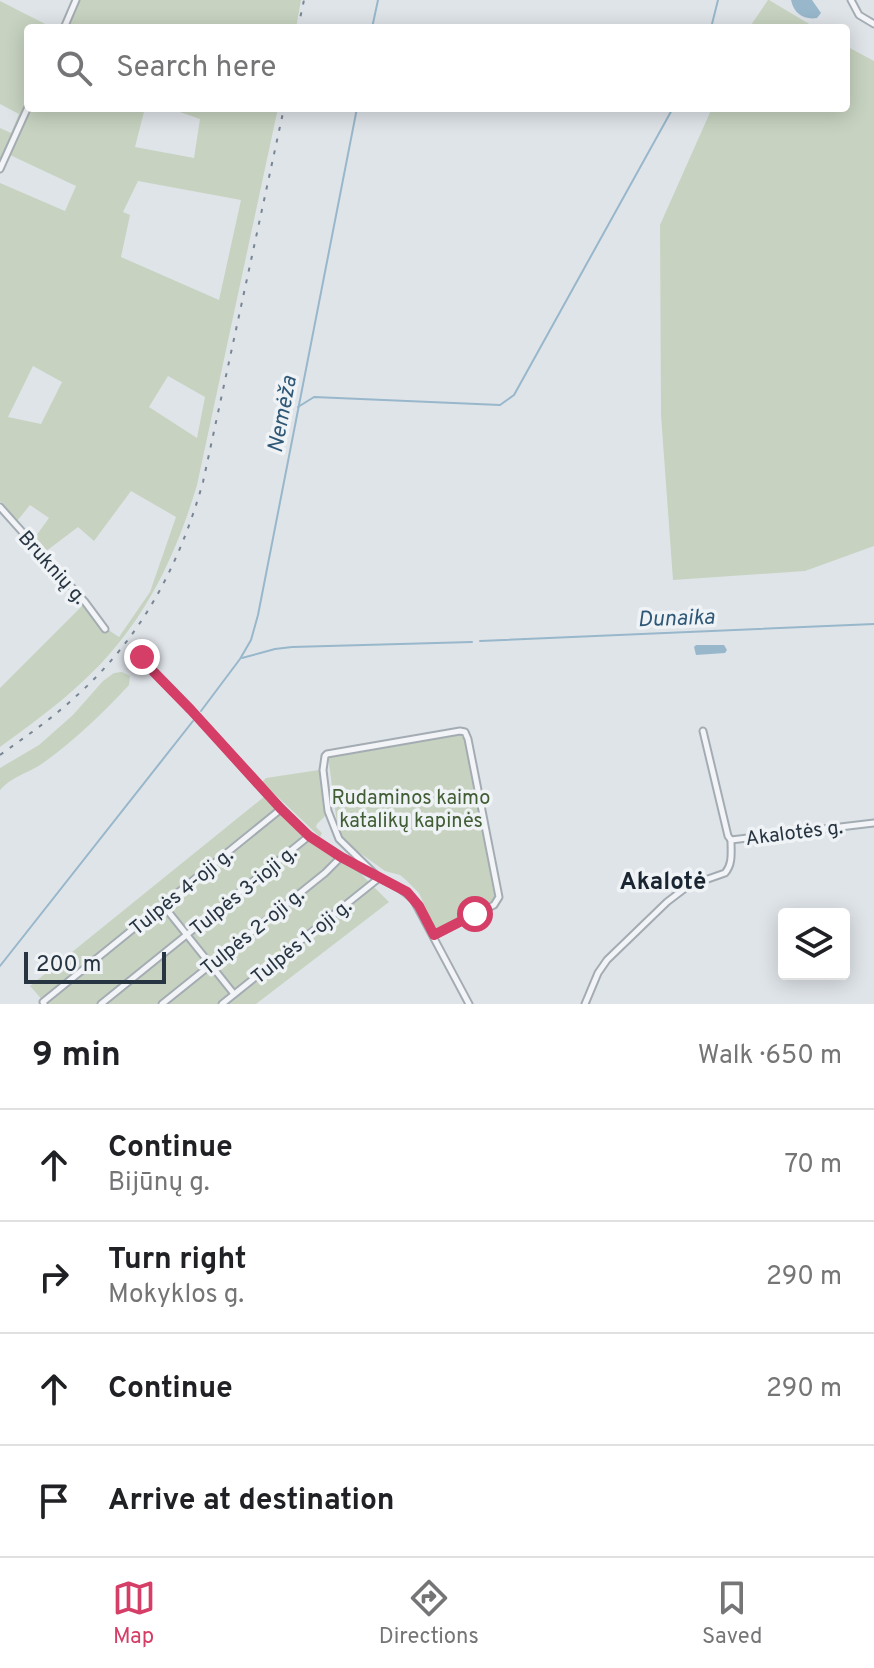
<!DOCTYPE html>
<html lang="en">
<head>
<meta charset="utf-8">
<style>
	:root { --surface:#fff; --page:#f6f6f6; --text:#202124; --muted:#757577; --line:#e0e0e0; --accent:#d43e67 }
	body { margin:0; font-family:Overpass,sans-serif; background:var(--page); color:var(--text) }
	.controls { position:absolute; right:24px; bottom:24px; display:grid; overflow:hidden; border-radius:8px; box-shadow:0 4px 20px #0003 }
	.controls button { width:72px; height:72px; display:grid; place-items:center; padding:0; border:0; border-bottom:2px solid var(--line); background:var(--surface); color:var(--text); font:40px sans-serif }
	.scale { position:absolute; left:24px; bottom:20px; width:142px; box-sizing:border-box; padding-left:8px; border:4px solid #273441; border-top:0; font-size:22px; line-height:28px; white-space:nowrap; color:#273441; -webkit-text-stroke:6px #eff3f6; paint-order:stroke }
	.stop { position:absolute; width:24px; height:24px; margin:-18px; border:6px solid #d43e67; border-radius:50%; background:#fff }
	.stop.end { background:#d43e67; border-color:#fff; box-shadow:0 2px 8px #0008 }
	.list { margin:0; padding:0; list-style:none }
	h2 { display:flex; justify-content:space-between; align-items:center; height:104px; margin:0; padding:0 32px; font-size:34px }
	h2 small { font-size:26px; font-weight:400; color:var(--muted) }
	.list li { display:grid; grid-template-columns:52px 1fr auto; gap:24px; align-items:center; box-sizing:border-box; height:112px; padding:0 32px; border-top:2px solid var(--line) }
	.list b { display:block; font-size:30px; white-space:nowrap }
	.list p { margin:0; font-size:26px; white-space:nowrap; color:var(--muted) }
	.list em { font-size:26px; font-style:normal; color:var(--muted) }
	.icon { flex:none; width:44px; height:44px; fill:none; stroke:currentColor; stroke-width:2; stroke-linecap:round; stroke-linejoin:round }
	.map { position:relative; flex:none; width:874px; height:1004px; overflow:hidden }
	.search { position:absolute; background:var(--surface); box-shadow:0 4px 20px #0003; left:24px; right:24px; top:24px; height:88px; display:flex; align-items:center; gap:20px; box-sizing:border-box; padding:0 28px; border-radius:8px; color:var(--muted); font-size:30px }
	.sheet { height:552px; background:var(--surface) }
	nav { display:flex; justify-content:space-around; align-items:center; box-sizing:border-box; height:112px; border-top:2px solid var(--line); background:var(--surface); font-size:22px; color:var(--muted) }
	nav a { display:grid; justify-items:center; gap:4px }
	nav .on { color:var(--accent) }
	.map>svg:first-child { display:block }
</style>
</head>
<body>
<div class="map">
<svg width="874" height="1004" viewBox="0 0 874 1004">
	<rect width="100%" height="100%" fill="#dfe4e9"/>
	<g fill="#c7d3c0" fill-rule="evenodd">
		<polygon points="80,0 301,0 296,28 67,28"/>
		<polygon points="768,0 769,0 816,28 749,28"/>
		<polygon points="0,1 53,28 28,28 28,102 0,164 0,128 11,133 19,114 0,104"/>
		<polygon points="846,46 874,61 874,546 805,571 673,580 661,415 660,225 712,108 846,108"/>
		<path d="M31,108H145L135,147L194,158L200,119L168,108H278L197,485C179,545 154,602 113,650C81,688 40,718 0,747V688L83,605L101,625L119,637L150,592L176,517L131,491L94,541L78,527L45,552L33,540L49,518L30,505L17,521L0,501V183L65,211L76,186L10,155ZM138,181L241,200L219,300L121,257L130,215L123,212ZM33,366L62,382L41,424L8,417ZM168,376L205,397L197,438L149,407Z"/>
		<path d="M122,672L130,676L129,685C103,713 74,741 43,763C29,773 12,776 0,790V768L39,745L73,715L103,681L114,673Z"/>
		<polygon points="458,732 465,736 496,894 491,904 435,929 419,893 406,880 400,875 385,871 339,838 328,756"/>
		<polygon points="319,770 321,773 325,816 317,824 316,827 322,833 320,837 262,782 266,778"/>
		<polygon points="265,796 309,840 357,870 389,902 256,1004 46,1004 30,986"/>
	</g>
	<g fill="#98b7cb">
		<path d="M791,0H812L821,13L817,18C804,20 794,14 791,0Z"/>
		<polygon points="696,645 724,645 727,650 725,653 696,655 694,647"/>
	</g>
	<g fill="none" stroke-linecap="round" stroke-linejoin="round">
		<g stroke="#98b7cb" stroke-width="2">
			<polyline points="372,28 378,0"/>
			<polyline points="711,28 718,0"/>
			<polyline points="298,407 314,397 500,405 514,395 673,108"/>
			<polyline points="480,641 874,624"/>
			<polyline points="242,658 275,649 292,647 472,642"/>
			<polyline points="201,711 240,659 251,640 258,615 357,108"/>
			<polyline points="0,966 193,721"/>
		</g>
		<defs>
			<g id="street">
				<polyline points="851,0 859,15 874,24"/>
				<polyline points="64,28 76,0"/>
				<polyline points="0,169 28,107"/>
				<polyline points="0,507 85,602 105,629"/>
				<polyline points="142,657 148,666 191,710 266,793 309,836 363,870 398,887 413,899 469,1004"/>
				<polyline points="703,731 728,836 731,840 874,823"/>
				<polyline points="163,905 234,994"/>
				<polyline points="44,1004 43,1002 281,809"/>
				<polyline points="101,1004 309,836"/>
				<polyline points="162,1004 325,873 341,857"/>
				<polyline points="222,1004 379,878 339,839 328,811 323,770 325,756 327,754 460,731 465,732 468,739 499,897 494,905 434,935"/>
				<path d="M585,1004L598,973L607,960L667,902L688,886L725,873C733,864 731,852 731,840"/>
			</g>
		</defs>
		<use href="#street" stroke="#a4acb3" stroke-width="9"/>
		<use href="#street" stroke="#f2f4f7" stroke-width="5"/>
		<g stroke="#788693" stroke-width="2" stroke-dasharray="4 8" stroke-linecap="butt">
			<polyline points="298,28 304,0"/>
			<path d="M0,755C25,737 50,720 73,699C140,640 179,567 203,482L284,108"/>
		</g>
	</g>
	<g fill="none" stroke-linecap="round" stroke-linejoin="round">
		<polyline stroke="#d43e67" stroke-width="10" points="142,657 148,666 191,710 281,809 309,836 341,857 407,892 419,906 434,935 475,914"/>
	</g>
	<g text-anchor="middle" stroke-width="7" stroke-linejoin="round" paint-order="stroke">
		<g font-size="20" fill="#273441" stroke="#eff3f6">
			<text transform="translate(53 567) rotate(48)" y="7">Bruknių g.</text>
			<text transform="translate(794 832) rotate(-7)" y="7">Akalotės g.</text>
			<text transform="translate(243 890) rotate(-39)" y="7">Tulpės 3-ioji g.</text>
			<text transform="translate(181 891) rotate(-39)" y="7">Tulpės 4-oji g.</text>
			<text transform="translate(252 931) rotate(-39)" y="7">Tulpės 2-oji g.</text>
			<text transform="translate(301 941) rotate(-39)" y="7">Tulpės 1-oji g.</text>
		</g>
		<g font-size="20" fill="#415d34" stroke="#eff3f6">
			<text x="411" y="804">Rudaminos kaimo<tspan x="411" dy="23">katalikų kapinės</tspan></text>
		</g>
		<g font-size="22" font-style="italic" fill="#2f5877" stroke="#eff3f6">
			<text transform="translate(281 414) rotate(-79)" y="8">Nemėža</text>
			<text transform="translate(676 617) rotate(-2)" y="8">Dunaika</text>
		</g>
		<g font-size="24" font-weight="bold" fill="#1a2532" stroke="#eff3f6">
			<text x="663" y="889">Akalotė</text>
		</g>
	</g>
</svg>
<div class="controls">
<button><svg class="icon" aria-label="layers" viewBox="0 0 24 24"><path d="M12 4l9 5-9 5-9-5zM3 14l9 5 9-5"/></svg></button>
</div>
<div class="scale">200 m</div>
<div class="stop" style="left:475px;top:914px"></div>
<div class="stop end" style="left:142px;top:657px"></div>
<div class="search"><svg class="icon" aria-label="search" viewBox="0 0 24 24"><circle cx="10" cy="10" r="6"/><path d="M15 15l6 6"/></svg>Search here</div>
</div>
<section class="sheet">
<h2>9 min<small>Walk · 650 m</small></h2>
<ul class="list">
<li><svg class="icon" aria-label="ahead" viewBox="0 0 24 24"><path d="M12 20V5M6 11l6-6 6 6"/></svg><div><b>Continue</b><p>Bijūnų g.</p></div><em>70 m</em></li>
<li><svg class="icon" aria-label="right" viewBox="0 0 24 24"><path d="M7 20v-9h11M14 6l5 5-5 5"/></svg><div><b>Turn right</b><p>Mokyklos g.</p></div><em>290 m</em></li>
<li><svg class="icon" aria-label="ahead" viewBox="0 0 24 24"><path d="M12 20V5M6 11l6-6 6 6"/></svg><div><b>Continue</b></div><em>290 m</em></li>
<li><svg class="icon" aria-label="arrive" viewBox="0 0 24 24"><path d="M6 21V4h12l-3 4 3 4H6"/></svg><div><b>Arrive at destination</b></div></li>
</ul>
</section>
<nav>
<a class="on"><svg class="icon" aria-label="map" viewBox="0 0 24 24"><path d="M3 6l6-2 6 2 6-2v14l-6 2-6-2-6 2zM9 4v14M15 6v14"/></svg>Map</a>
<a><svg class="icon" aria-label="directions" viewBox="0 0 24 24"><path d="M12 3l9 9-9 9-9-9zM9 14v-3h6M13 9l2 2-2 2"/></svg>Directions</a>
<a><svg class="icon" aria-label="saved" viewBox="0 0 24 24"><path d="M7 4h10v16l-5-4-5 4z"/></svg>Saved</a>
</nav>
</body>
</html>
